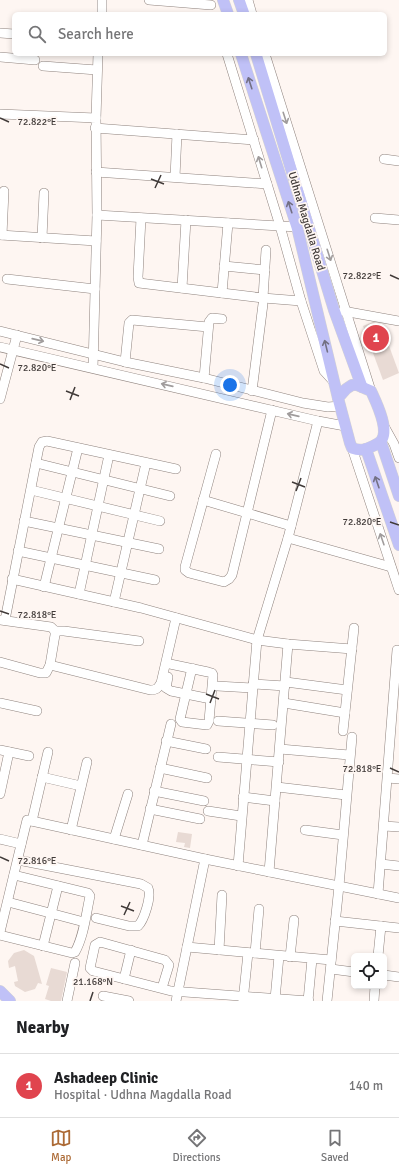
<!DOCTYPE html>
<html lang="en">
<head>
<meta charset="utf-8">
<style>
	:root { --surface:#fff; --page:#f6f6f6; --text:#202124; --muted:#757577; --line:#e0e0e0; --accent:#ac6a35 }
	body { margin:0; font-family:Signika,sans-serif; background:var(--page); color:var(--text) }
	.controls { position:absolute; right:12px; bottom:12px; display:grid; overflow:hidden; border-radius:6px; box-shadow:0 2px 6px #0003 }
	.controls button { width:36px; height:36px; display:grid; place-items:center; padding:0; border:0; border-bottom:1px solid var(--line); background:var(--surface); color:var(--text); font:20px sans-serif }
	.you { position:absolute; left:230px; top:385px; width:14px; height:14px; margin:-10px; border:3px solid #fff; border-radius:50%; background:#1a73e8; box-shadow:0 0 0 6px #1a73e833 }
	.badge { display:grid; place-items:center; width:26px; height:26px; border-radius:50%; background:var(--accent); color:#fff; font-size:13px; font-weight:700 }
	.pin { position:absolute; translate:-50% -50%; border:2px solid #fff; box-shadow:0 1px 4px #0006 }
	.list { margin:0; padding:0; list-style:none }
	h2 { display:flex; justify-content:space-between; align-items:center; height:52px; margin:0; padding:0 16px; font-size:17px }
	h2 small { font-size:13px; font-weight:400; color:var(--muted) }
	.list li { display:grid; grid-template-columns:26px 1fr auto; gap:12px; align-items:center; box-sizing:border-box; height:64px; padding:0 16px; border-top:1px solid var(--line) }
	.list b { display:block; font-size:15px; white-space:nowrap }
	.list p { margin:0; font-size:13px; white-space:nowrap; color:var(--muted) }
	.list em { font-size:13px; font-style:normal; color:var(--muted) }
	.icon { flex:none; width:22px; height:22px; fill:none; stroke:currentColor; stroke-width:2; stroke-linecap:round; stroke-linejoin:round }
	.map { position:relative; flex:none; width:399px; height:1001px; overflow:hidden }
	.search { position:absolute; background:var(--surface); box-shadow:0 2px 6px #0003; left:12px; right:12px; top:12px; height:44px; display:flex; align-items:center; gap:10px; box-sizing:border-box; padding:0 14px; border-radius:6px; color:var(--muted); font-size:15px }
	.sheet { height:116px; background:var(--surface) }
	nav { display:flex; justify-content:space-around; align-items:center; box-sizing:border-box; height:56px; border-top:1px solid var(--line); background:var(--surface); font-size:11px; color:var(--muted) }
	nav a { display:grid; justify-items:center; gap:2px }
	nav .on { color:var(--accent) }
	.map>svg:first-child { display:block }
</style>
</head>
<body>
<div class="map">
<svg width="399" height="1001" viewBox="0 0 399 1001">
	<rect width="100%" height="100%" fill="#fef6f2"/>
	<g fill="#e8dad4">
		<polygon points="373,322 381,324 399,373 383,380 363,326"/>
		<polygon points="178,832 192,834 190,848 184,847 185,843 176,842"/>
		<polygon points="24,950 34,956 42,984 38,983 35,989 25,992 15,986 14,982 18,981 15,966 9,968 8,961 14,953"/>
		<polygon points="51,968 67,972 61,1001 51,1001 45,999 49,986 46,985"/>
	</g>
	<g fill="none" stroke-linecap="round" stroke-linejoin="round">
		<defs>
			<g id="minor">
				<polyline points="149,0 211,5"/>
				<polyline points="248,0 252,14"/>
				<polyline points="102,14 102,0"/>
				<polyline points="0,33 14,34"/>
				<polyline points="227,54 280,226 301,301 324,371 334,382"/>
				<polyline points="265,54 371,391"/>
				<polyline points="0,57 35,60"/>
				<polyline points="43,66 97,70"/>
				<polyline points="0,114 96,118 97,215 93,368"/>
				<polyline points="96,118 98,54"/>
				<polyline points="95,128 254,140"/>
				<polyline points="384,159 399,161"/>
				<polyline points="96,172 267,184"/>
				<polyline points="175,177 177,134"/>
				<polyline points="97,215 297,227"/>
				<polyline points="141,218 138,277 139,283 263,298 301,301"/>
				<polyline points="375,218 399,220"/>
				<polyline points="0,235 96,241"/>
				<polyline points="2,235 4,191"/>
				<polyline points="42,238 44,193"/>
				<polyline points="224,266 265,270"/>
				<polyline points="7,279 95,289"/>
				<polyline points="182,288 186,220"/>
				<polyline points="222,293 228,223"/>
				<polyline points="263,298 266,250"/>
				<polyline points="343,311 399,321"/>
				<polyline points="0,331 125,362 204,378 303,403 328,407 340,406"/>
				<polyline points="0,347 318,421 345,426"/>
				<polyline points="125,362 129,323 132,320 208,327"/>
				<polyline points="204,378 209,322 212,318 222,319"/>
				<polyline points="252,391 263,304"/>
				<polyline points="0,399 17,335"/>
				<polyline points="384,426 394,444 399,458"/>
				<polyline points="352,448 399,590"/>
				<polyline points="216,454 185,567 185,570 189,573 224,582 229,579 232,575 272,410"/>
				<polyline points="36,463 170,496"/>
				<polyline points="31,490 160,521"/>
				<polyline points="203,500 291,526"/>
				<polyline points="24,521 159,549"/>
				<polyline points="288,538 391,567"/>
				<polyline points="18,551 155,580"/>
				<polyline points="12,579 141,608 257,640 288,644 352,649"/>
				<polyline points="44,587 78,448"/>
				<polyline points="79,594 109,455"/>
				<polyline points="114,602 146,463"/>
				<polyline points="0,620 51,627 55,631 55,635 50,665 46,673 40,673 0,662"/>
				<polyline points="5,620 39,447 42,442 47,441 176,469"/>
				<polyline points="55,631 64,631 139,641"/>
				<polyline points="170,664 208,672 212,673 213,675 209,721 207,725 182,722 180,719 192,668"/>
				<path d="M50,665L150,690C157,690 158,688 161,683L176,618"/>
				<polyline points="168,677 166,688 171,691 211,699"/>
				<polyline points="286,682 347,690"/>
				<polyline points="253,684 285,686"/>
				<polyline points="217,686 252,688"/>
				<polyline points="0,703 37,711"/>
				<polyline points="284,703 345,713"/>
				<polyline points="218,721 273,725"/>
				<polyline points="343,731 354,628"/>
				<polyline points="166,741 206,749"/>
				<polyline points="280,749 349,755"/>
				<polyline points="0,750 29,756"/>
				<polyline points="218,757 279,762"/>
				<polyline points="160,768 207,778"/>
				<polyline points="42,777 81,786"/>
				<polyline points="388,778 399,779"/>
				<polyline points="277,787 346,795"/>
				<polyline points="154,791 204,801"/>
				<polyline points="0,794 9,752"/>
				<polyline points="243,797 275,801"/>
				<polyline points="150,809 200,819"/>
				<polyline points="208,811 241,816"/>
				<polyline points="32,821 48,752"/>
				<polyline points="384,826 399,827"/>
				<polyline points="71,830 87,762"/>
				<polyline points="305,830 343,835"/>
				<polyline points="0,839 21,844"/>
				<polyline points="114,839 128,794"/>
				<polyline points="142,845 171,724"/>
				<path d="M18,860L141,884L148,888C152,896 144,920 138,926H129L96,918"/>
				<polyline points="381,864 399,866"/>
				<polyline points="238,866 257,640 288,538 318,421"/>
				<polyline points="269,872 288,644"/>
				<polyline points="378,894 397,650"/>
				<polyline points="8,902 84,922"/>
				<polyline points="335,921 399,928"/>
				<polyline points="0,932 27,820 205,859 399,898"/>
				<path d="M0,935L72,953L75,952C84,936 86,914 90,896L88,893L14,875"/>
				<polyline points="43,946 58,886"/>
				<polyline points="187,947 331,960"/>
				<polyline points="219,950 222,895"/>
				<polyline points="255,953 259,909"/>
				<polyline points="378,956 381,926"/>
				<polyline points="290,957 294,920"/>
				<polyline points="331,969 354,972"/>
				<polyline points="384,975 399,977"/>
				<polyline points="124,979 131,950"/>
				<polyline points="162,988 169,965 165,960 100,942 95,945 90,968 93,971 171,991 309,1001"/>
				<polyline points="103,996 129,1001"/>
				<polyline points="275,999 279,956"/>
				<polyline points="67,1001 75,963"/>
				<polyline points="176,1001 205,859"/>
				<polyline points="243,1001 248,953"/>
				<polyline points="308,1001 312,959"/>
				<polyline points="327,1001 339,886 352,737"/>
				<polyline points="374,1001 375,986"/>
			</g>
			<g id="major">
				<polyline points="223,0 228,14"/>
				<polyline points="239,0 244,14"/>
				<polyline points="241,54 297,227 338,398"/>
				<polyline points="256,54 334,310 362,387"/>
				<path d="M352,385H357L371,391C376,402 390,430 381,441C379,443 375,445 373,446C365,450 360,451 352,448L350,443L338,398L346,389Z"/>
				<polyline points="381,442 399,496"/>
				<polyline points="366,449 399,545"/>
				<polyline points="0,991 10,1001"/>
			</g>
		</defs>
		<use href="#minor" stroke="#8f837e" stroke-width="10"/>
		<use href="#major" stroke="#d5d4d3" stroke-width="12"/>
		<use href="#minor" stroke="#fff" stroke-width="9"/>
		<use href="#major" stroke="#c0c1f7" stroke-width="11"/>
	</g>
	<defs><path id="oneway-shaft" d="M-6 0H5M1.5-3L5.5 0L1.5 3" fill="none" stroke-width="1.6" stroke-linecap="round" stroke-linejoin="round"/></defs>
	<g stroke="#737084">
		<use href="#oneway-shaft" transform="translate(250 83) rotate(-108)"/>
		<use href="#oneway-shaft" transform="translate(290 207) rotate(-108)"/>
		<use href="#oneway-shaft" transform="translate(326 346) rotate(-104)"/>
		<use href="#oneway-shaft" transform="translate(377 482) rotate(-109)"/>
	</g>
	<g stroke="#a09c9c">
		<use href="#oneway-shaft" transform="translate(285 118) rotate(72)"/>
		<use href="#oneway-shaft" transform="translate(260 162) rotate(-107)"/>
		<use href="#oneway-shaft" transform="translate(329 255) rotate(72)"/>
		<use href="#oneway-shaft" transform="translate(38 340) rotate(13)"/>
		<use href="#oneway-shaft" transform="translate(167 385) rotate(-167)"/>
		<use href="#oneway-shaft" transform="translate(293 415) rotate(-167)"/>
		<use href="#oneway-shaft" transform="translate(382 539) rotate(-109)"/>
	</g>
	<path fill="none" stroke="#403a38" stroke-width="1.5" d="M0,118L9,122M151,179L164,184M155,188L161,175M390,275L399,279M0,364L9,368M66,391L79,396M70,400L75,387M292,482L305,487M296,491L301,478M390,522L399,525M0,611L9,614M206,694L219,699M210,703L215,690M390,768L399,772M0,857L9,861M121,906L134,911M124,915L130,902M90,1001L93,992"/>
	<g text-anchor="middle" stroke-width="3.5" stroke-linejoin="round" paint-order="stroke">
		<g font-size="11" fill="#403a38" stroke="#fef6f2">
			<text transform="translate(307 221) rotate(73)" y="4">Udhna Magdalla Road</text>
		</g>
	</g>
	<g font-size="10" text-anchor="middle" fill="#403a38" stroke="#fef6f2" stroke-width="3.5" stroke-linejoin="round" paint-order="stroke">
		<text x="37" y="125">72.822°E</text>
		<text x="362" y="279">72.822°E</text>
		<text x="37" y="371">72.820°E</text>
		<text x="362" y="525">72.820°E</text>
		<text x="37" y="618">72.818°E</text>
		<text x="362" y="772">72.818°E</text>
		<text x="37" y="864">72.816°E</text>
		<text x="93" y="985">21.168°N</text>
	</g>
</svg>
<div class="controls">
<button><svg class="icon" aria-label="locate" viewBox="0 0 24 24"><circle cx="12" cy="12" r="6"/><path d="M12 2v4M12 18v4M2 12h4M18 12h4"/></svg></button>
</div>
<div class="you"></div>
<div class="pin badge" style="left:376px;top:338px;background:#e0444e">1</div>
<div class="search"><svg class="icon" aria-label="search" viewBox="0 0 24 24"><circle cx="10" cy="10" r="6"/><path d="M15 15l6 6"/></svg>Search here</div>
</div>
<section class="sheet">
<h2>Nearby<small></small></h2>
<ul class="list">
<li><span class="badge" style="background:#e0444e">1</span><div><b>Ashadeep Clinic</b><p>Hospital · Udhna Magdalla Road</p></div><em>140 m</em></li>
</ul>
</section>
<nav>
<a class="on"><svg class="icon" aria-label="map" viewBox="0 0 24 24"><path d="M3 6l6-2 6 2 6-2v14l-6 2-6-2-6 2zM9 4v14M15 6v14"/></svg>Map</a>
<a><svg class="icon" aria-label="directions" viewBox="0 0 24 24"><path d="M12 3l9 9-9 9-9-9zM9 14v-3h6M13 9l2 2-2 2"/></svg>Directions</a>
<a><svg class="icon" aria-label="saved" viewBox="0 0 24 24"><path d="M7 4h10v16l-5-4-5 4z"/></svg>Saved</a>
</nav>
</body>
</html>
